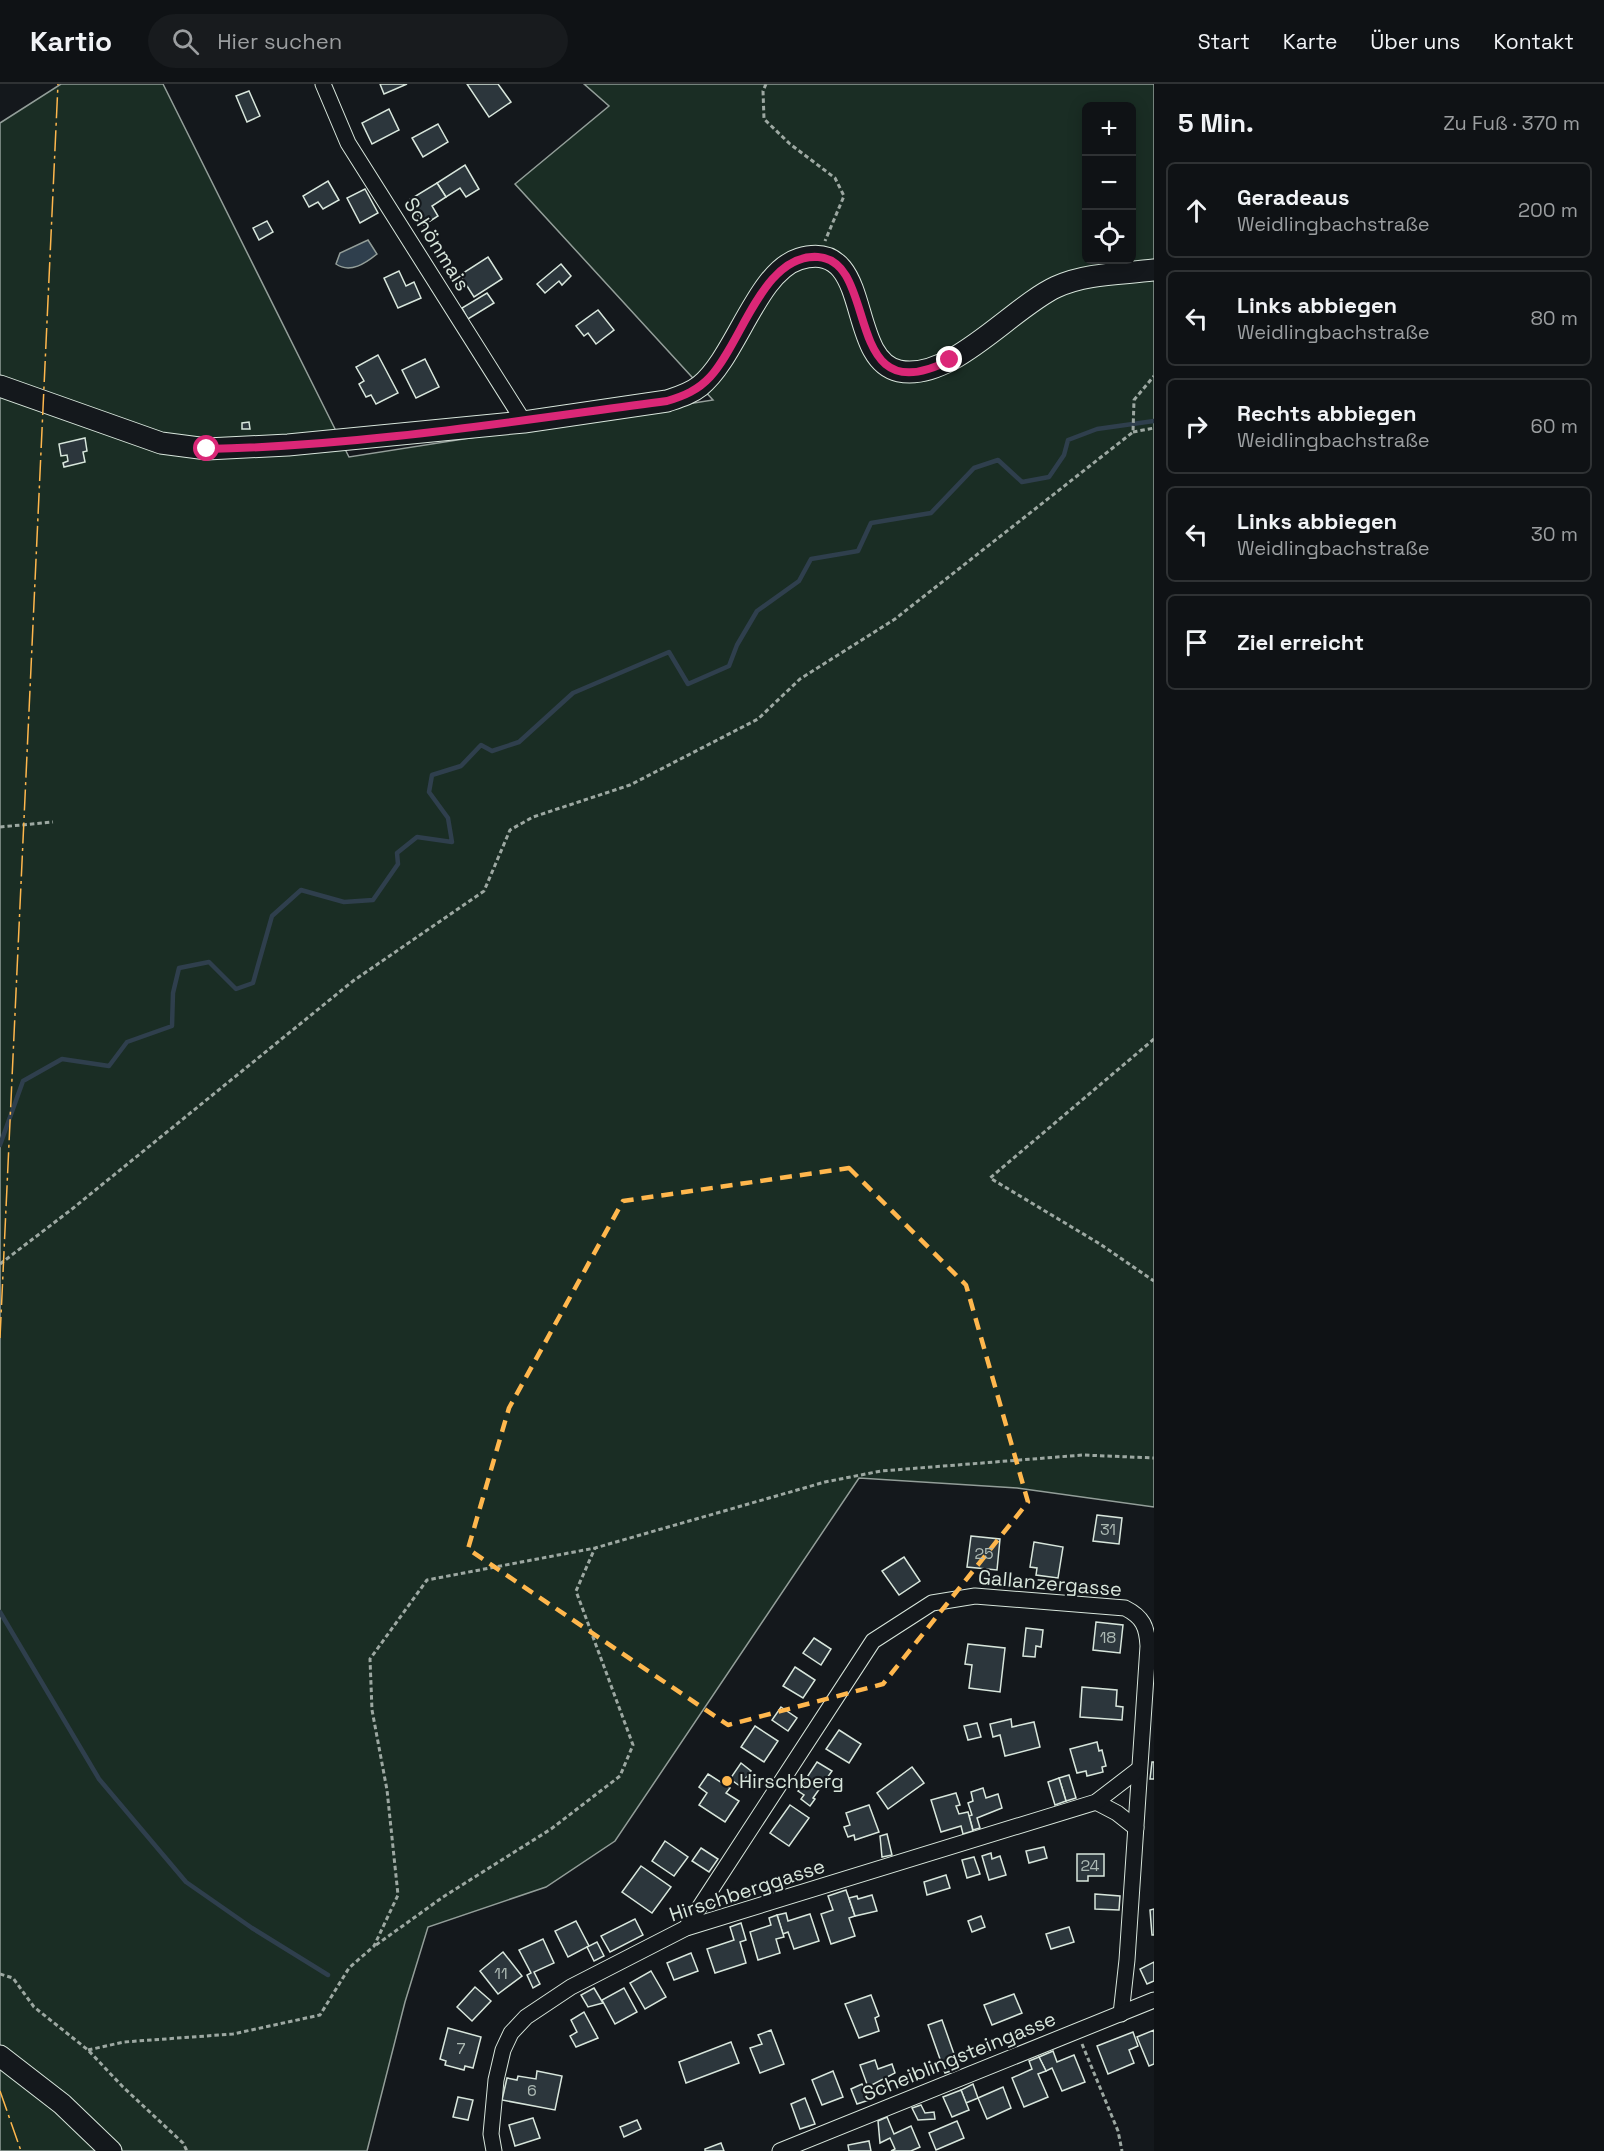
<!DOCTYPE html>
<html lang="de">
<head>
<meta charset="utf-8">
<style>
	:root { --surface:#0f1215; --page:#181b1e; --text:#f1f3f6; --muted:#9b9ea0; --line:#2f3234 }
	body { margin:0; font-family:"Space Grotesk",sans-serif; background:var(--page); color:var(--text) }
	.controls { position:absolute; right:18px; top:18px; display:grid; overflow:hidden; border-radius:9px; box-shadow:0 3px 15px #0003 }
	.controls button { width:54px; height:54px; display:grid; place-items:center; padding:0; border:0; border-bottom:2px solid var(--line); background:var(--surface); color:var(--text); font:30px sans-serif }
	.stop { position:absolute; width:18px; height:18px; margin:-14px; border:4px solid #db2777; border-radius:50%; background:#fff }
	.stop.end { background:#db2777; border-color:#fff; box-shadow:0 2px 6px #0008 }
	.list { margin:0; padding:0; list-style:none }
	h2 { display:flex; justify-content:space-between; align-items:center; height:78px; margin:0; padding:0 24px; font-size:26px }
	h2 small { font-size:20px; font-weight:400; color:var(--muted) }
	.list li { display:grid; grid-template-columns:39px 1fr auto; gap:18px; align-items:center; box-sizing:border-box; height:96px; margin:0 12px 12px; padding:0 12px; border:2px solid var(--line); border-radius:9px }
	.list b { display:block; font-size:22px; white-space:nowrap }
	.list p { margin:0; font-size:20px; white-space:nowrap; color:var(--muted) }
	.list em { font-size:20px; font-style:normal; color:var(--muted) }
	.icon { flex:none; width:33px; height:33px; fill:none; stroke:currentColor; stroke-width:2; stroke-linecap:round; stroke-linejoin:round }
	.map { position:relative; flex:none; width:1154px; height:2067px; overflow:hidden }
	header { display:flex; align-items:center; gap:36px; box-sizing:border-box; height:84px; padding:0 30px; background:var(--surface); border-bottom:2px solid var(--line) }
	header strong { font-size:28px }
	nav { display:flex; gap:33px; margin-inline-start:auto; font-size:21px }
	.search { width:420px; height:54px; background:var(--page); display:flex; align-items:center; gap:15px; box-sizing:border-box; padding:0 21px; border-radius:33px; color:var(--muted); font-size:22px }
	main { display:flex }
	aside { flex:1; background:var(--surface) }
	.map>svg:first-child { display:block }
</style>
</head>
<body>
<header>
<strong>Kartio</strong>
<div class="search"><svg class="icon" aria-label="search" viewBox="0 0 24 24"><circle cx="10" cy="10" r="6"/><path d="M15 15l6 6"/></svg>Hier suchen</div>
<nav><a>Start</a><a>Karte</a><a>Über uns</a><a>Kontakt</a></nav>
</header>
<main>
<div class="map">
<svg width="1154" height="2067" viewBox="0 0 1154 2067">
	<rect width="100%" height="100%" fill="#14181c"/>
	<path fill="#1a2d24" stroke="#939e99" stroke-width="1.5" fill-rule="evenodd" d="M61,0H163L349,373L713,316L515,100L609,22L584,0H1154V1423L1017,1404L859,1394L615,1757L546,1803L428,1843L405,1918L367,2067H0V39ZM1086,22H1132V176H1086Z"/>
	<path fill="#2f3f4d" stroke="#939e99" stroke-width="1.5" d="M368,156L377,170C366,179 350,190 336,180L340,169Z"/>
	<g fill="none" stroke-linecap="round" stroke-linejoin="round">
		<g stroke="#2f3f4d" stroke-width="4.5">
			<polyline points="0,1061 23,997 62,975 109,982 127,958 172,942 173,909 179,884 209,878 236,905 253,899 272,832 301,806 344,818 373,816 398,780 397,769 417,753 452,758 448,734 429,708 432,691 461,682 481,661 492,667 519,658 573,609 669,568 688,600 729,582 737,561 757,527 799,497 811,475 858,467 871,439 931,429 974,384 998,376 1022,398 1049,393 1064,371 1068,356 1097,345 1154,337"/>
			<polyline points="0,1528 99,1695 186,1798 252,1844 328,1891"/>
		</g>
	</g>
	<g fill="#2c363c" stroke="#d8e6dc" stroke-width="1.5">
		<polygon points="380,0 407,0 384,10"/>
		<polygon points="467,0 498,0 511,18 489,33"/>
		<polygon points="249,7 260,32 247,38 236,12"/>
		<polygon points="389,25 399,46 372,60 362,39"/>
		<polygon points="438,40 448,58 423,73 412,54"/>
		<polygon points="465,81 479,105 466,113 460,104 446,113 437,99"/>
		<polygon points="328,97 339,116 323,125 318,118 309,123 303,112"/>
		<polygon points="437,99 446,113 432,122 438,132 424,141 409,116"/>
		<polygon points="365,105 378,129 360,139 347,114"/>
		<polygon points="267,137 273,148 259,156 253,144"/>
		<polygon points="488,173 502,195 474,213 460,191"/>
		<polygon points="561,180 571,192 562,201 559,197 545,209 537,200"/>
		<polygon points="399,187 406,202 414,198 421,214 398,224 384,194"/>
		<polygon points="487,209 494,219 468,235 462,224"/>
		<polygon points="598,226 614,246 596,260 588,249 584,252 576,242"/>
		<polygon points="378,271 398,309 376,320 371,311 366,313 359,300 364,297 356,283"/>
		<polygon points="425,275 439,303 416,314 402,286"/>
		<polygon points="249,338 250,345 242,345 242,339"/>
		<polygon points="85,354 87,367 83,368 85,378 64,383 63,379 68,377 67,371 61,372 59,360"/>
		<polygon points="1097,1431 1122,1434 1119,1460 1093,1457"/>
		<polygon points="971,1452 1000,1455 997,1486 967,1483"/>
		<polygon points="1034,1458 1063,1463 1058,1494 1036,1491 1037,1484 1030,1483"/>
		<polygon points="904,1473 920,1497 899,1511 882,1487"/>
		<polygon points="1096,1538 1123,1541 1120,1569 1093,1566"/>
		<polygon points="1026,1544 1043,1546 1041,1563 1036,1562 1035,1573 1023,1572"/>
		<polygon points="814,1554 831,1565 821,1581 803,1569"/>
		<polygon points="968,1560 1005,1564 1000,1608 969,1604 972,1581 965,1580"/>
		<polygon points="795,1583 815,1596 803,1614 783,1602"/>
		<polygon points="1082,1603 1117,1606 1116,1622 1123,1623 1122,1636 1080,1633"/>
		<polygon points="781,1623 797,1634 788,1647 772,1636"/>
		<polygon points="1011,1635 1012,1643 1034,1638 1040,1663 1005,1672 1000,1651 993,1653 990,1640"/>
		<polygon points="977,1639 981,1653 968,1656 964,1642"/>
		<polygon points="755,1642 778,1657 764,1678 741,1663"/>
		<polygon points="839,1646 861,1660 849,1679 826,1665"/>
		<polygon points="1097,1658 1099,1667 1102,1666 1106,1682 1102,1683 1103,1688 1087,1692 1086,1687 1077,1689 1070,1665"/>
		<polygon points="817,1678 832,1687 813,1714 815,1715 810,1722 801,1715 804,1711 798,1707"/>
		<polygon points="1152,1678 1154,1678 1154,1695 1150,1695"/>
		<polygon points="741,1679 751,1687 740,1702 730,1695"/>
		<polygon points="912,1683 924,1699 888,1725 877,1709"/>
		<polygon points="708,1690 730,1704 726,1709 739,1717 725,1738 699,1721 707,1709 699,1703"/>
		<polygon points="1069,1691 1076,1714 1066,1717 1059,1694"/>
		<polygon points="1059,1694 1066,1717 1055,1721 1048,1698"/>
		<polygon points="983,1704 986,1714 998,1710 1002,1724 977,1734 980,1744 973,1746 969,1732 972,1731 968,1719 973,1717 971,1708"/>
		<polygon points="956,1709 960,1721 956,1722 959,1730 968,1728 973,1747 963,1750 961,1742 941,1748 931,1716"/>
		<polygon points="790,1721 809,1734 789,1762 770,1749"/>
		<polygon points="869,1721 879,1748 855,1756 854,1751 848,1753 844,1743 850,1741 846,1729"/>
		<polygon points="887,1750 892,1771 882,1773 880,1752"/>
		<polygon points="665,1757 688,1773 674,1792 652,1777"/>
		<polygon points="1044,1763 1047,1774 1029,1779 1026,1767"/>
		<polygon points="701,1764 718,1775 709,1788 692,1777"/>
		<polygon points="991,1769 992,1775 1000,1772 1006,1791 989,1796 982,1772"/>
		<polygon points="1077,1770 1104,1770 1104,1792 1088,1792 1088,1797 1077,1797"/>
		<polygon points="974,1773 980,1790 967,1794 962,1776"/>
		<polygon points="641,1782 671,1803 652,1829 622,1808"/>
		<polygon points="946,1791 950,1804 927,1811 924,1798"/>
		<polygon points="846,1806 855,1832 849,1834 855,1852 831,1860 821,1830 833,1826 828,1812"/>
		<polygon points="1095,1810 1120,1812 1119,1826 1095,1825"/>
		<polygon points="872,1811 877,1827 855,1832 849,1814 857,1812 858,1815"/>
		<polygon points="1154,1825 1154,1851 1152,1851 1150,1826"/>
		<polygon points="786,1829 788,1837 810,1830 819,1857 794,1865 788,1848 783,1850 777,1831"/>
		<polygon points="777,1831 784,1853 776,1855 780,1869 758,1876 750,1848 771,1841 769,1834"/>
		<polygon points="981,1832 985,1843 972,1848 968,1837"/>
		<polygon points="635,1835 643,1851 610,1868 601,1852"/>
		<polygon points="576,1837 589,1862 568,1873 555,1847"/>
		<polygon points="741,1839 746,1856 740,1858 746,1879 715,1889 707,1865 734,1856 730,1843"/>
		<polygon points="1069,1843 1074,1858 1051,1865 1046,1850"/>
		<polygon points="543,1855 554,1879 534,1888 540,1900 533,1904 527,1891 531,1889 519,1866"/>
		<polygon points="597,1858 604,1872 594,1877 587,1863"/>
		<polygon points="503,1868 522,1892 498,1910 480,1887"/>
		<polygon points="691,1869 698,1887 674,1896 667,1879"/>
		<polygon points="1154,1878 1154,1897 1147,1900 1140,1885"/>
		<polygon points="651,1887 666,1913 645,1925 630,1899"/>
		<polygon points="475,1903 491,1917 472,1937 457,1923"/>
		<polygon points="594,1904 603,1919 588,1923 581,1911"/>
		<polygon points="624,1904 637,1928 615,1940 602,1916"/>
		<polygon points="1014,1910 1022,1929 992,1941 984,1921"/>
		<polygon points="871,1911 879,1932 875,1934 879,1947 859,1954 845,1920"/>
		<polygon points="584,1928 598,1954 576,1963 570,1952 577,1948 571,1936"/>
		<polygon points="942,1936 959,1984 945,1989 928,1941"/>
		<polygon points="448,1944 481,1953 473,1984 465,1982 464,1986 445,1981 446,1977 440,1975"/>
		<polygon points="771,1946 784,1980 760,1989 750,1964 762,1960 758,1951"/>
		<polygon points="1154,1946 1154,1980 1149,1982 1137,1953"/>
		<polygon points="1133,1948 1138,1962 1129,1966 1134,1979 1108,1990 1097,1962"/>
		<polygon points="731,1958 739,1979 686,1999 679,1978"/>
		<polygon points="1053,1967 1057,1978 1074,1971 1085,1998 1062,2007 1052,1984 1046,1987 1039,1973"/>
		<polygon points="1039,1973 1046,1987 1038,1990 1048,2013 1024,2023 1012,1994 1032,1985 1029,1977"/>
		<polygon points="875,1976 878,1985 892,1980 895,1989 868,2003 860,1981"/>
		<polygon points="537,1987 562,1992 555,2026 502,2016 507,1994 517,1996 518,1992 536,1995"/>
		<polygon points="833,1987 843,2013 822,2021 812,1996"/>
		<polygon points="862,2000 869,2016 857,2020 851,2005"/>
		<polygon points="973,2000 978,2014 966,2019 961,2006"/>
		<polygon points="1003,2003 1011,2024 987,2035 978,2014"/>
		<polygon points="961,2006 969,2026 952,2033 943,2013"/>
		<polygon points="458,2013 473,2016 468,2036 453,2033"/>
		<polygon points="805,2014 815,2040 800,2045 791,2020"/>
		<polygon points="921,2021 925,2029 934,2028 935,2035 918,2036 912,2024"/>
		<polygon points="887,2033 894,2050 911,2042 920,2063 911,2067 891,2067 895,2065 890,2054 880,2059 878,2037"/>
		<polygon points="533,2034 540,2054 515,2062 509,2041"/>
		<polygon points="637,2036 641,2045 624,2053 620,2043"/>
		<polygon points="957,2037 964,2054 936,2066 929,2049"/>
		<polygon points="869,2057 871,2067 849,2067 848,2061"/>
		<polygon points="721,2059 724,2067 705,2067 705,2065"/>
	</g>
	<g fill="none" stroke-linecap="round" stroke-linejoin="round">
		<defs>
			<g id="street">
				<polyline points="323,0 348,59 524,338"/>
				<polyline points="1096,1718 1117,1729 1136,1744"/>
				<path d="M686,1844L873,1557L932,1519L975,1512L1125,1524C1143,1533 1147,1543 1148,1562L1127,1876L1121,1930"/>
				<polyline points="494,2067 491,2050 496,1996 503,1966 511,1949 526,1933 571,1903 686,1844 1096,1718 1139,1685"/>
				<polyline points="780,2067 1154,1916"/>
			</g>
			<g id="secondary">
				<path d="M0,302L161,359L207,365L288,361L524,338L667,317C679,313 690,310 700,302C736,273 757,188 799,175C874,153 845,275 899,287C951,298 1011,224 1056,203C1086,189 1122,190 1154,186"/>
				<polyline points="0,1972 62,2020 111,2067"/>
			</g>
		</defs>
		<use href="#street" stroke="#d8e6dc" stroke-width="17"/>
		<use href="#secondary" stroke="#d8e6dc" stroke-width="23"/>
		<g stroke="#9da8a2" stroke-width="3" stroke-dasharray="4.5 3" stroke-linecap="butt">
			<polyline points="766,0 763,7 764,35 790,60 835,94 844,112 825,157"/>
			<polyline points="1133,348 1154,344"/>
			<polyline points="0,743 53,738"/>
			<polyline points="1154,955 990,1094 1100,1160 1154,1197"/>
			<polyline points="0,1180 72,1125 353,897 484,807 510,746 533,733 630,701 758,635 800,595 895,535 1133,348 1134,316 1154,292"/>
			<polyline points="376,1861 443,1813 551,1745 620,1692 633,1661 576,1507 595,1464"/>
			<polyline points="0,1890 13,1894 34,1923 88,1966 123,2003 183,2059 187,2067"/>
			<polyline points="1082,1960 1118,2047 1122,2067"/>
			<polyline points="88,1966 124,1958 233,1950 320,1931 349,1884 374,1862 398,1811 387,1706 372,1626 370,1575 427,1496 595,1464 825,1398 881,1387 1083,1371 1154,1374"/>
		</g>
		<use href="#street" stroke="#14181c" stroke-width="15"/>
		<use href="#secondary" stroke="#14181c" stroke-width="21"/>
		<g stroke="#ffb74d" stroke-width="1.5" stroke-dasharray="21 4.5 3 4.5" stroke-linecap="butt">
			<polyline points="0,1254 58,0"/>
			<polyline points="0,2007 21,2067"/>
		</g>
	</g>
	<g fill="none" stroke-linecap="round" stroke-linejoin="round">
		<path stroke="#db2777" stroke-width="8" d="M207,365C362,362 515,337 667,317C684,312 698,306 710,293C742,259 763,169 818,173C881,177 840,333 950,276"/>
	</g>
	<path fill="none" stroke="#ffb74d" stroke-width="4.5" stroke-dasharray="12 8" stroke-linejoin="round" d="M849,1084L966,1201L1028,1418L883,1600L728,1641L468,1465L509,1324L623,1117Z"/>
	<circle fill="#ffb74d" stroke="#14181c" stroke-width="2" cx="727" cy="1697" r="6"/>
	<g text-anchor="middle" stroke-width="4.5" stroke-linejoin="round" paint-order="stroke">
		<g font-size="16" fill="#adbab4">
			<text x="1108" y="1451">31</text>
			<text x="984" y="1475">25</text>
			<text x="1108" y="1559">18</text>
			<text x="1090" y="1787">24</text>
			<text x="501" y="1895">11</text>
			<text x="461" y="1970">7</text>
			<text x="532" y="2012">6</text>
		</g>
		<g font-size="20" fill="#d8e6dc" stroke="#14181c">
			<text transform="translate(437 160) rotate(58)" y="7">Schönmais</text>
			<text transform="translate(1050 1499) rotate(5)" y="7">Gallanzergasse</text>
			<text transform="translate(747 1806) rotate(-18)" y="7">Hirschberggasse</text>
			<text transform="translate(959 1972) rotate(-22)" y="7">Scheiblingsteingasse</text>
		</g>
		<g font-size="20" fill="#d8e6dc" stroke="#14181c" text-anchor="start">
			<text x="739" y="1704">Hirschberg</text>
		</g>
	</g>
</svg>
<div class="controls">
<button>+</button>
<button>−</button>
<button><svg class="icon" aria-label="locate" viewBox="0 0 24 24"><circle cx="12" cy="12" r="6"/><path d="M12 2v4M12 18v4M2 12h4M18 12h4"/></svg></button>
</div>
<div class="stop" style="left:207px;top:365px"></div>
<div class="stop end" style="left:950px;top:276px"></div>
</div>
<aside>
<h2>5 Min.<small>Zu Fuß · 370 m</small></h2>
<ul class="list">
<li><svg class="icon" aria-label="ahead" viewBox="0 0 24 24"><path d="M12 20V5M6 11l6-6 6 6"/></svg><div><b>Geradeaus</b><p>Weidlingbachstraße</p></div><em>200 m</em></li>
<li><svg class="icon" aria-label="left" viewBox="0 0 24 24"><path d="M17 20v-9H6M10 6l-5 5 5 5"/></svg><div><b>Links abbiegen</b><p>Weidlingbachstraße</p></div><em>80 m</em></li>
<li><svg class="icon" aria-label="right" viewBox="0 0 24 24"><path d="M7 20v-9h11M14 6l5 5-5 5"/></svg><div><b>Rechts abbiegen</b><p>Weidlingbachstraße</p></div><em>60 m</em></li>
<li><svg class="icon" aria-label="left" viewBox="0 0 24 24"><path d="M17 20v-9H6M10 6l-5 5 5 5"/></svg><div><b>Links abbiegen</b><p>Weidlingbachstraße</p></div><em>30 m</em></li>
<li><svg class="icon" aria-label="arrive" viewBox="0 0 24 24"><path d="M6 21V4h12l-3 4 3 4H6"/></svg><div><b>Ziel erreicht</b></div></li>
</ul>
</aside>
</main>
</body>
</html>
